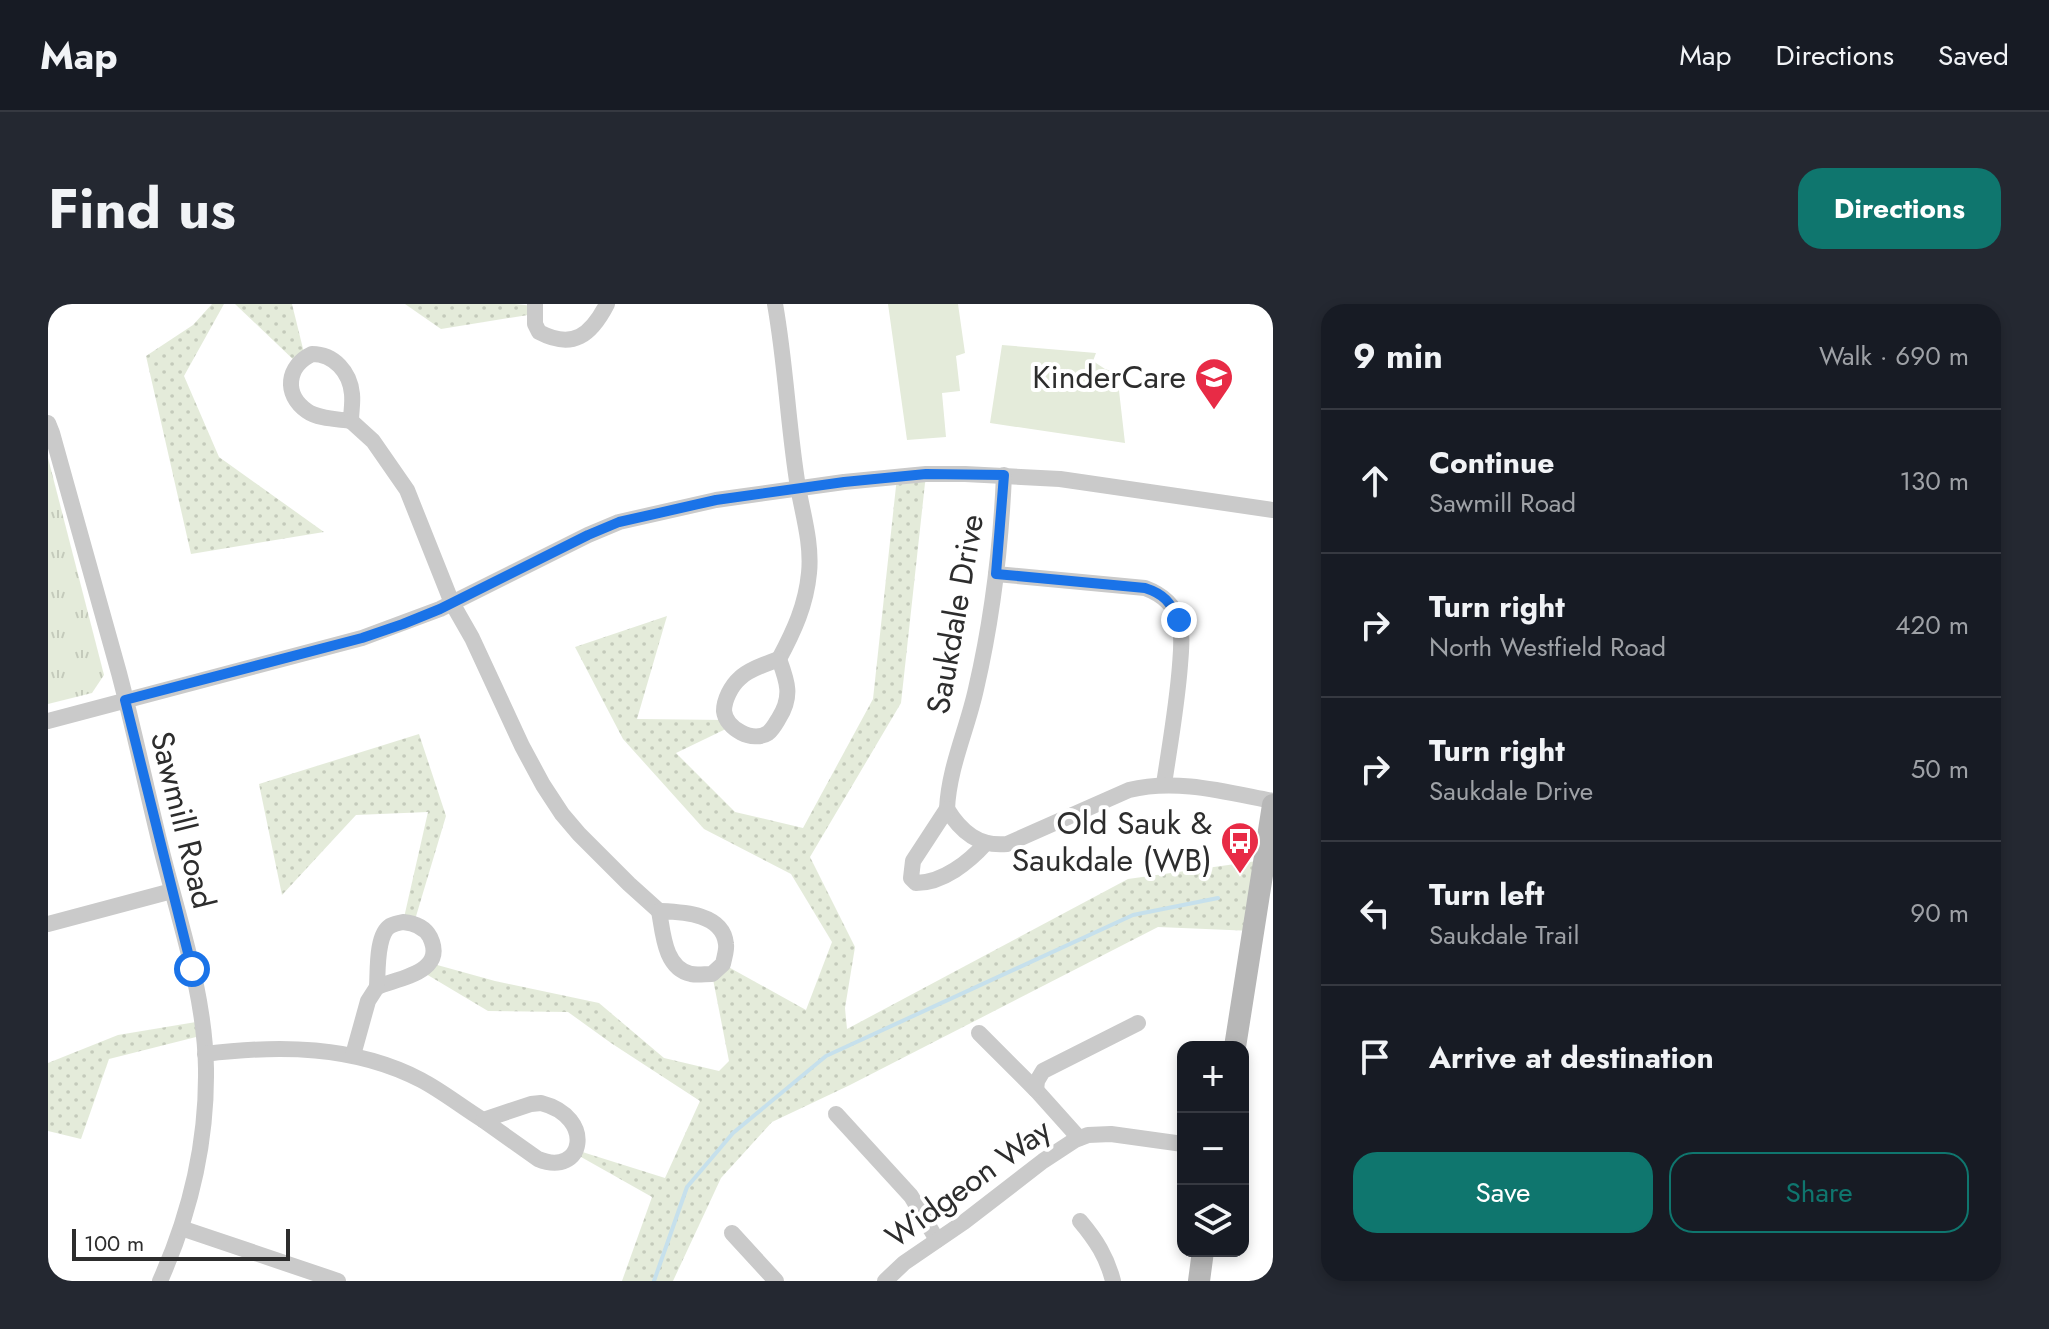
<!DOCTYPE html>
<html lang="en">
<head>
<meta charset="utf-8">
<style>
	:root { --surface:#171b24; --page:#242831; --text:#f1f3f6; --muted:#9ea1a6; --line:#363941; --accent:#0f766e }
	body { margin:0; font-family:Jost,sans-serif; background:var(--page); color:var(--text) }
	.controls { position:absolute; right:24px; bottom:24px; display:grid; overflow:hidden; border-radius:16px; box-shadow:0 4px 12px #0003 }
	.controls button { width:72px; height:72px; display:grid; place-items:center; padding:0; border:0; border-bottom:2px solid var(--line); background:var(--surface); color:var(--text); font:40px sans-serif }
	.scale { position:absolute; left:24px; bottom:20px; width:218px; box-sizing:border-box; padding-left:8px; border:4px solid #2d2d2d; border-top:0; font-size:22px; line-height:28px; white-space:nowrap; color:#2d2d2d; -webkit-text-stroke:6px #fff; paint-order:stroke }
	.stop { position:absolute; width:24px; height:24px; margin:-18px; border:6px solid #1a73e8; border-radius:50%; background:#fff }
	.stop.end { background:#1a73e8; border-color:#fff; box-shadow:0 2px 8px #0008 }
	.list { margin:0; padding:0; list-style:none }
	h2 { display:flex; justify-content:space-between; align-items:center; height:104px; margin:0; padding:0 32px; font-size:34px }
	h2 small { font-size:26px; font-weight:400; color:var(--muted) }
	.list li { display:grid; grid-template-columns:52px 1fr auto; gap:24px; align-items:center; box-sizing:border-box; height:144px; padding:0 32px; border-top:2px solid var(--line) }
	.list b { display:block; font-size:30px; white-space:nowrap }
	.list p { margin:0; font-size:26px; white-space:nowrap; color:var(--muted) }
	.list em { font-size:26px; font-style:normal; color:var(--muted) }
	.actions { display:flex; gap:16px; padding:24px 32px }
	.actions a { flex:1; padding:18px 0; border:2px solid var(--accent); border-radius:24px; text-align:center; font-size:28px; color:var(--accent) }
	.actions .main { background:var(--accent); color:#fff }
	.icon { flex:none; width:44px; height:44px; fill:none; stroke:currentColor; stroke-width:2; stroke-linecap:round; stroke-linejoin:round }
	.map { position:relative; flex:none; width:1225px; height:977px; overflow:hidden; border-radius:24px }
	header { display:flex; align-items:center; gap:48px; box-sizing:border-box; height:112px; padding:0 40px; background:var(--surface); border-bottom:2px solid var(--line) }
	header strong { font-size:38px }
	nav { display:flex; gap:44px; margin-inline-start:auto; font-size:28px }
	.intro { display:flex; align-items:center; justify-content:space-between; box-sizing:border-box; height:192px; padding:0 48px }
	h1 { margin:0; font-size:56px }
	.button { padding:20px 36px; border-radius:24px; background:var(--accent); color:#fff; font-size:28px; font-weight:700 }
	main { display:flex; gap:48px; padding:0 48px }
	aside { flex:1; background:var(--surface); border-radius:24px; box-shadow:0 4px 12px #0003 }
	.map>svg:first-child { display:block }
</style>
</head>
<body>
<header>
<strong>Map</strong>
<nav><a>Map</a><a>Directions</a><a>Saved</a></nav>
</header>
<div class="intro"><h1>Find us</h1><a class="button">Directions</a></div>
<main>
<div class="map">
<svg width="1225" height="977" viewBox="0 0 1225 977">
	<defs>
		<pattern id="grass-dots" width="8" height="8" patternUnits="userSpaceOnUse" patternTransform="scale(2)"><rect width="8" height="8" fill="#e4ebda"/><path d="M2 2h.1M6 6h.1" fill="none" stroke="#c4cabb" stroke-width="1.8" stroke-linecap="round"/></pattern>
		<pattern id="park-tufts" width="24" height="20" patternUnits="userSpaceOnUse" patternTransform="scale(2)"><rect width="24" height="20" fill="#e4ebda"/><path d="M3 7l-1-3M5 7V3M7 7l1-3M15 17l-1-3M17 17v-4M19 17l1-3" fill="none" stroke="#c4cabb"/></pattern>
	</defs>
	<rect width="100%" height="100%" fill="#fff"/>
	<g fill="url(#grass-dots)">
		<polygon points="164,0 176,0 136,72 171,153 276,228 143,250 98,52 145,21"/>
		<polygon points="187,0 244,0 257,53 250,60"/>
		<polygon points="357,0 467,0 486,2 486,10 393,25"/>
		<polygon points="878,170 853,399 762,553 807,643 797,704 799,725 1080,575 1216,556 1205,627 1110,623 802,781 724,818 673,874 625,977 574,977 604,893 526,849 528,846 617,874 652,797 563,739 520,708 440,707 373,667 382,659 447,677 551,699 616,754 671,767 681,757 664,670 675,660 758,706 784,638 743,570 656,525 575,435 527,343 619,312 589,415 679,416 684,422 628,449 687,508 755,524 825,395 849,173"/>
		<polygon points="371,430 398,512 366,619 355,618 380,508 308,511 234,591 211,480"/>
		<polygon points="154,717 156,731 61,755 33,835 0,827 0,759 70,731"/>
	</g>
	<polygon fill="url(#park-tufts)" points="0,154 56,371 44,389 0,400"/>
	<g fill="#e4ebda">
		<polygon points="840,0 910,0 917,49 908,52 912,87 894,89 898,133 859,136"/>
		<polygon points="954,41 1048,49 1045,57 1057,65 1069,69 1077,139 942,119"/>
	</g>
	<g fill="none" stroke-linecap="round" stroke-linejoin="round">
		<polyline stroke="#c6e0ec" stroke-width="4" points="606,977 639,883 685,829 778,752 1085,611 1170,594"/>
		<g stroke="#cacaca" stroke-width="16">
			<path d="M487,0V20L491,28C525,46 543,31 559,0"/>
			<path d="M727,0C738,61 740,123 750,183C755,211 764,240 761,269C758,301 746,327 731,355"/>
			<path d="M264,50C286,50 302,68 304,90C305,99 303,108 303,117C289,115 270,115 259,107C235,90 239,62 264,50Z"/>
			<polyline points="303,117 325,137 359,186 404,299 424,334 474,442 495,481 514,510 531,530 581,580 611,607"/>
			<path d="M0,119L4,129C27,209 49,289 71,369C86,426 98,483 112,540C130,614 157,689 158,765C159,839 142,910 112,977"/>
			<path d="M948,270L1097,284C1113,290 1126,300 1131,317C1135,331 1133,347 1132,361C1129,401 1122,440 1116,480"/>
			<path d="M731,355C739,377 745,392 731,414C728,419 725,425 720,429C705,439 678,425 676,407C676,396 683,382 692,374C701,365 718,360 731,355Z"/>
			<polyline points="0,417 314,334 392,305 540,231 571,218 668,196 796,178 878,170 917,170 1012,175 1225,206"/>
			<path d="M899,505C913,528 931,543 959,540L1081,486C1128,474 1178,488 1225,497"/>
			<path d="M899,505C901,463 919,426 928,385C944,316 953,241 956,171"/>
			<path d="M899,505L865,557L863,574L868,579C895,579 921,558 938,539"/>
			<path d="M611,607C634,608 675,609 678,640C679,646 676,654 675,660L664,670C657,670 649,671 643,670C616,664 615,628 611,607Z"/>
			<path d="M355,618C366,619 376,622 382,633C399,669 350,674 329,683C330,667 328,631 342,622C346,620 350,619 355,618Z"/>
			<polyline points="0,620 124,587"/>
			<polyline points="931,729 988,786 1031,834"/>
			<path d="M157,750C230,741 306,741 373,776C394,787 414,803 435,816"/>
			<polyline points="305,751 320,697 329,683"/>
			<polyline points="988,786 989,777 995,767 1090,719"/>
			<path d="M493,799C548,813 536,874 490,855L435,816L483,800Z"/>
			<polyline points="788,810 863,892 889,936"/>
			<path d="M1032,917C1048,936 1059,953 1065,977"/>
			<polyline points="133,924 290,977"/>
			<polyline points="684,929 728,977"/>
			<polyline points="837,977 856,959 916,918 995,857 1027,836 1040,831 1063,830 1135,840"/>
		</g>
		<g stroke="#b7b7b7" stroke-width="22">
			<polyline points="1187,743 1225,501"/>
			<polyline points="1151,977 1155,947"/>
		</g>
	</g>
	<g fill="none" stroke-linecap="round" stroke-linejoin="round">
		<path stroke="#1a73e8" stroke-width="10" d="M144,665L77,396L314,334L355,320L392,305L540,231L571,218L668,196L796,178L878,170L956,171L948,270L1097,284C1116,290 1122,298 1131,316"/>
	</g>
	<defs>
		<symbol id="school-pin" viewBox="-11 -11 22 30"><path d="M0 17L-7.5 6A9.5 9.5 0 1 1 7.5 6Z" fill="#e82b46" stroke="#fff"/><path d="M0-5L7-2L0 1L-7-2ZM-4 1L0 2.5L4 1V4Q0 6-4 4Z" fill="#fff"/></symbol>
		<symbol id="bus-pin" viewBox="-11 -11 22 30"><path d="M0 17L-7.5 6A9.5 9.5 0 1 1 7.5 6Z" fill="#e82b46" stroke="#fff"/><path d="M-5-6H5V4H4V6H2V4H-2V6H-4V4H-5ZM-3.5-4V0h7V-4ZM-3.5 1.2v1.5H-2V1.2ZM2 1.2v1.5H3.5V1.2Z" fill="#fff"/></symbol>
	</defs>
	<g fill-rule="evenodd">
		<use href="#school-pin" x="1144" y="51" width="44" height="60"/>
		<use href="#bus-pin" x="1170" y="515" width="44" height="60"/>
	</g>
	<g text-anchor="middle" stroke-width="8" stroke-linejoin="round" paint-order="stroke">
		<g font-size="32" fill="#2d2d2d" stroke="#fff" text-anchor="end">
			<text x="1138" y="84">KinderCare</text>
			<text x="1164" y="530">Old Sauk &amp;<tspan x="1164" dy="37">Saukdale (WB)</tspan></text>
		</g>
		<g font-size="32" fill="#2d2d2d" stroke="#fff">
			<text transform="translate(907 310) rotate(-80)" y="11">Saukdale Drive</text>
			<text transform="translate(135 516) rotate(76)" y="11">Sawmill Road</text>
			<text transform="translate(920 879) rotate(-36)" y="11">Widgeon Way</text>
		</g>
	</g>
</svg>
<div class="controls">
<button>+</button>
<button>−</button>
<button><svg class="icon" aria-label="layers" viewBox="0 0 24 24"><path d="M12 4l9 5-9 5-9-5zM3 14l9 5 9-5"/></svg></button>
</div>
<div class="scale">100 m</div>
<div class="stop" style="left:144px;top:665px"></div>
<div class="stop end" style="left:1131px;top:316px"></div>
</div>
<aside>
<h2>9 min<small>Walk · 690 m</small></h2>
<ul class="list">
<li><svg class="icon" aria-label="ahead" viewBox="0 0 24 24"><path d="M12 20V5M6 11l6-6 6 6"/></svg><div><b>Continue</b><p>Sawmill Road</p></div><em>130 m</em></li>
<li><svg class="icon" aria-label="right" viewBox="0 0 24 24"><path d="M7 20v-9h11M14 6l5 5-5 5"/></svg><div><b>Turn right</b><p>North Westfield Road</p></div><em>420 m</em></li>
<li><svg class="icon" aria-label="right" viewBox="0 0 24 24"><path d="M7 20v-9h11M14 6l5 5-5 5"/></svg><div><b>Turn right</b><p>Saukdale Drive</p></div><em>50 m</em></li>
<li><svg class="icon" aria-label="left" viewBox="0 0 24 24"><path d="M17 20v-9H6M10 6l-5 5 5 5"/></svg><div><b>Turn left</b><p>Saukdale Trail</p></div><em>90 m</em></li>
<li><svg class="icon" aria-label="arrive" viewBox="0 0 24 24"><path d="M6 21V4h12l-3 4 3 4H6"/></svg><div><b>Arrive at destination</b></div></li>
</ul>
<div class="actions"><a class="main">Save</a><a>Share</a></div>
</aside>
</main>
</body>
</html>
